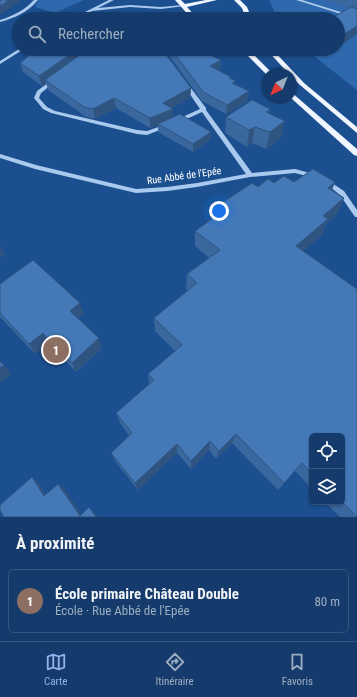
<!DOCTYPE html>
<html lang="fr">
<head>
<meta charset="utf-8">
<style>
	:root { --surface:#143b6b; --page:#1d4271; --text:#f1f3f6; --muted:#9dadc1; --line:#33557e; --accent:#95b2f1 }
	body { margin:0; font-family:"Roboto Condensed",sans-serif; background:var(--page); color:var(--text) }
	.controls { position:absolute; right:12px; bottom:12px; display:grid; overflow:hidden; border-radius:6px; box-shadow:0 1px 3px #0004 }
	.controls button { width:36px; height:36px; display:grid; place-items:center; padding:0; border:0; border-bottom:1px solid var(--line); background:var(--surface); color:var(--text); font:20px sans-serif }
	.compass { position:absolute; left:261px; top:68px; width:36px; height:36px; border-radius:50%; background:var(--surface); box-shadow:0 1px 3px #0004; rotate:223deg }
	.you { position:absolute; left:219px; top:211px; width:14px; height:14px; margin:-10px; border:3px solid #fff; border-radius:50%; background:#1a73e8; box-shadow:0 0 0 6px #1a73e833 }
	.badge { display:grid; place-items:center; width:26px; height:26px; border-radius:50%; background:var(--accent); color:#fff; font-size:13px; font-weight:700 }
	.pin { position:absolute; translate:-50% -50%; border:2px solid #fff; box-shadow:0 1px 4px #0006 }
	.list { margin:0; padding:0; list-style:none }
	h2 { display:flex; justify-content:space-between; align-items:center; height:52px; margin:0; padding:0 16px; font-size:17px }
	h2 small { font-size:13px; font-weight:400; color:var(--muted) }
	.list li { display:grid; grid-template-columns:26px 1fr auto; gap:12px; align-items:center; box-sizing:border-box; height:64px; margin:0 8px 8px; padding:0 8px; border:1px solid var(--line); border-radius:6px }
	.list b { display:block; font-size:15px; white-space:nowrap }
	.list p { margin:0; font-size:13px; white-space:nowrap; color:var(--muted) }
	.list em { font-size:13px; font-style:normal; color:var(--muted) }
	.icon { flex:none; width:22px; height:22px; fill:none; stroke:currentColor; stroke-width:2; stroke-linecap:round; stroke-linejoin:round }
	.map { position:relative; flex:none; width:357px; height:517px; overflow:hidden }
	.search { position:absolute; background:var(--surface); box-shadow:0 1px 3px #0004; left:12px; right:12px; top:12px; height:44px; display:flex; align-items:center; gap:10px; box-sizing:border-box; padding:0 14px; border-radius:22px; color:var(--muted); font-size:15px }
	.sheet { height:124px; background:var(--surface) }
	nav { display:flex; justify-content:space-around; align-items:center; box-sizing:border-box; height:56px; border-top:1px solid var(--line); background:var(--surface); font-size:11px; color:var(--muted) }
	nav a { display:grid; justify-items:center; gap:2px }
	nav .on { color:var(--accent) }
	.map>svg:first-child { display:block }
</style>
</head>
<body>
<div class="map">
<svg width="357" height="517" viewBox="0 0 357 517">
	<rect width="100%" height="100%" fill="#1b4f8f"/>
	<g fill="#2e69ad">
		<polygon points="39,0 84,0 55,13 35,7"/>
		<polygon points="269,0 357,0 357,90 305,49 338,49 338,19 278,19"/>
	</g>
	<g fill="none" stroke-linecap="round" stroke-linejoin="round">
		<g fill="#a9c9ee" fill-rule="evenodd">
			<path d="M34,0H38C28,12 15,18 0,22V20C13,16 25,10 34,0Z"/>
			<polygon points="109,0 114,0 98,8 130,5 161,7 183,5 185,6 161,9 130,7 92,11 76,19 71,19"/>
			<polygon points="296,0 302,0 357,17 357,19"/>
			<polygon points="19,49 24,49 0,64 0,61"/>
			<polygon points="52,80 56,81 41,93 39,98 47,107 55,111 137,130 147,131 167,124 170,126 147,135 137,134 51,113 43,109 34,98 37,91"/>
			<polygon points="183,83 187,83 206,108 206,110 252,173 295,169 317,175 317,177 315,178 295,173 250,177 197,187 167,191 136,193 35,169 0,158 0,154 36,165 136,189 167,187 197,183 246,174 202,112 180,122 176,122 176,120 200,109 183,84"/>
			<polygon points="326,179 344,191 357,210 357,217 355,217 340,195 324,182 323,181"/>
		</g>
		<g fill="#f0f6ff" fill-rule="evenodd">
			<polygon points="175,0 181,0 185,4 206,0 217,0 187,7 198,19 192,19"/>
			<polygon points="234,0 240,0 247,7 252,19 246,19 242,8"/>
			<polygon points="241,49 248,49 273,74 267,75"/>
			<polygon points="266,49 272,49 304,83 357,127 357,133 300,85 291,76 291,74 289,74"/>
			<polygon points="291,92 357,149 357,156 354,155 291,98"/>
		</g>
	</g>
	<g fill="#3a679d">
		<polygon points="325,0 357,0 357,34 338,47 350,8"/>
		<polygon points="37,49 206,49 210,55 221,60 220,70 219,71 231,77 231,79 235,85 249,91 247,101 226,114 202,101 166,51 162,49 191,88 190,98 172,108 173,117 211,132 210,140 193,152 158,132 158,125 150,128 116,108 95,119 86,117 48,90 46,83 42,86 23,72 20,63"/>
		<polygon points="313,49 335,49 323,57"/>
		<polygon points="270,109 269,113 281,138 266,149 252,143 247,147 225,133 226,117"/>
		<polygon points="335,182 332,190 344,198 337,214 326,224 322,235 303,251 357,517 340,517 325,502 342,502 312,436 312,489 295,471 278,490 232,443 216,459 209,450 191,469 177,453 138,490 115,461 111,453 129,436 120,423 116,413 149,384 148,374 175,351 155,331 154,318 188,290 186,289 187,274 209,258 195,246 195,231 215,217 216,207 258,187 274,183"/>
		<polygon points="0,284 84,313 78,318 102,348 76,372 48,343 35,354 0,317"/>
	</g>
	<g fill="#305480">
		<polygon points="9,0 21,0 5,12 0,14 0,5"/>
		<polygon points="357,26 357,34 338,47 338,38"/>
		<polygon points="78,49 92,49 45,80 46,83 42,86 39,76"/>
		<polygon points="325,49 335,49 323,57"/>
		<polygon points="221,60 220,70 209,76 210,66"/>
		<polygon points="191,88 190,98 164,113 173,109 173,119 158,124 158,125 150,128 150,118 163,103"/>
		<polygon points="249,91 247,101 226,114 227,105"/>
		<polygon points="114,98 116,108 95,119 93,109"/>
		<polygon points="285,121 281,138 266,149 270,132"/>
		<polygon points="255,127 252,143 247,147 249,130"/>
		<polygon points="211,132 210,140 193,152 193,144"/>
		<polygon points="335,182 328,198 328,188"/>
		<polygon points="344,198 337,214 326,224 322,235 291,261 296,246 323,216"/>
		<polygon points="0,244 5,255 0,258"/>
		<polygon points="80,303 84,313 74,322 70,311"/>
		<polygon points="43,333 48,343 35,354 29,344"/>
		<polygon points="99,338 102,348 76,372 72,363"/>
		<polygon points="4,365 11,374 0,383 0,368"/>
		<polygon points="236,434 232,443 216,459 219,451"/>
		<polygon points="210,441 209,450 191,469 191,461"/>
		<polygon points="177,444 177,453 138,490 135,483"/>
		<polygon points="32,477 38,482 50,500 44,496"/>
		<polygon points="58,484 64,488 83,517 80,516"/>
		<polygon points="89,507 93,511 97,517 96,517"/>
	</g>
	<g fill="#4478b7" stroke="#305480">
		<polygon points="0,0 9,0 2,5 0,5"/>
		<polygon points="351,7 357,9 357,26 338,38 338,19 330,19"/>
		<polygon points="115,17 131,19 113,19"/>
		<polygon points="37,49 78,49 39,76 20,63"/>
		<polygon points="88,49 162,49 191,88 163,103 173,109 150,118 114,98 93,109 84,107 45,80"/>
		<polygon points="171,49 204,49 210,52 206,53 221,60 210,66 231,77 229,78 236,81 232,83 249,91 227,105 203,92"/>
		<polygon points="252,100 270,109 266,112 285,121 270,132 255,127 249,130 226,117"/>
		<polygon points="180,114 211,132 193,144 158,124"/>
		<polygon points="313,169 335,182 328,188 344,198 323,216 328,219 296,246 357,289 357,517 342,502 342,436 312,436 312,473 302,463 284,483 236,434 219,451 210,441 191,461 177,444 135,483 111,453 132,433 116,413 154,380 148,374 182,345 154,318 197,283 187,274 220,250 195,231 222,212 216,207 252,183 258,187 268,179 274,183 284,176 294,182"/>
		<polygon points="33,260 80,303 70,311 99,338 72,363 43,333 29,344 0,313 0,284"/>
		<polygon points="0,361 4,365 0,368"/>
		<polygon points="32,477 44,496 58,484 80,516 89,507 96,517 4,517 0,510 0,505"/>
	</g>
	<g text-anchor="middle" stroke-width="4" stroke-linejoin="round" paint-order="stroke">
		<g font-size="10" fill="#fff" stroke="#1b4f8f">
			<text transform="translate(184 175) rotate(-8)" y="4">Rue Abbé de l'Epée</text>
		</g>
	</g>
</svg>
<div class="controls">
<button><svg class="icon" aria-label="locate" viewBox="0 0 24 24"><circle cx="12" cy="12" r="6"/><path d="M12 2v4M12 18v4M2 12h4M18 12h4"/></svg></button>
<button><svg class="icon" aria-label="layers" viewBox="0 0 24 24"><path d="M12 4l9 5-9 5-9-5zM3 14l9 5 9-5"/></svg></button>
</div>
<svg class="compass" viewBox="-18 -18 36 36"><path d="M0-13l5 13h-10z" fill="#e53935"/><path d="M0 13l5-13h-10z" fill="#9dadc1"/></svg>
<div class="you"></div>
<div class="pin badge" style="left:56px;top:350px;background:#8d6e63">1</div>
<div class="search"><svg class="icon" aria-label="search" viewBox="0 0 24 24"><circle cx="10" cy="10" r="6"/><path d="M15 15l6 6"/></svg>Rechercher</div>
</div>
<section class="sheet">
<h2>À proximité<small></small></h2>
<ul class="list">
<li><span class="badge" style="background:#8d6e63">1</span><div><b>École primaire Château Double</b><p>École · Rue Abbé de l'Epée</p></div><em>80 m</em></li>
</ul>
</section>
<nav>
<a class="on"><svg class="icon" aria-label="map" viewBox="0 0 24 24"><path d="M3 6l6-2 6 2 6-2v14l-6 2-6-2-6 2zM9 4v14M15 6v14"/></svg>Carte</a>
<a><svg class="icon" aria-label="directions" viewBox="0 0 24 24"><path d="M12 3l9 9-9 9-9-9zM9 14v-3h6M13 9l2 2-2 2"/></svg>Itinéraire</a>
<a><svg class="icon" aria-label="saved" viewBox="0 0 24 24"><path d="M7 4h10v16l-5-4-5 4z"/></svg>Favoris</a>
</nav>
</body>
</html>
